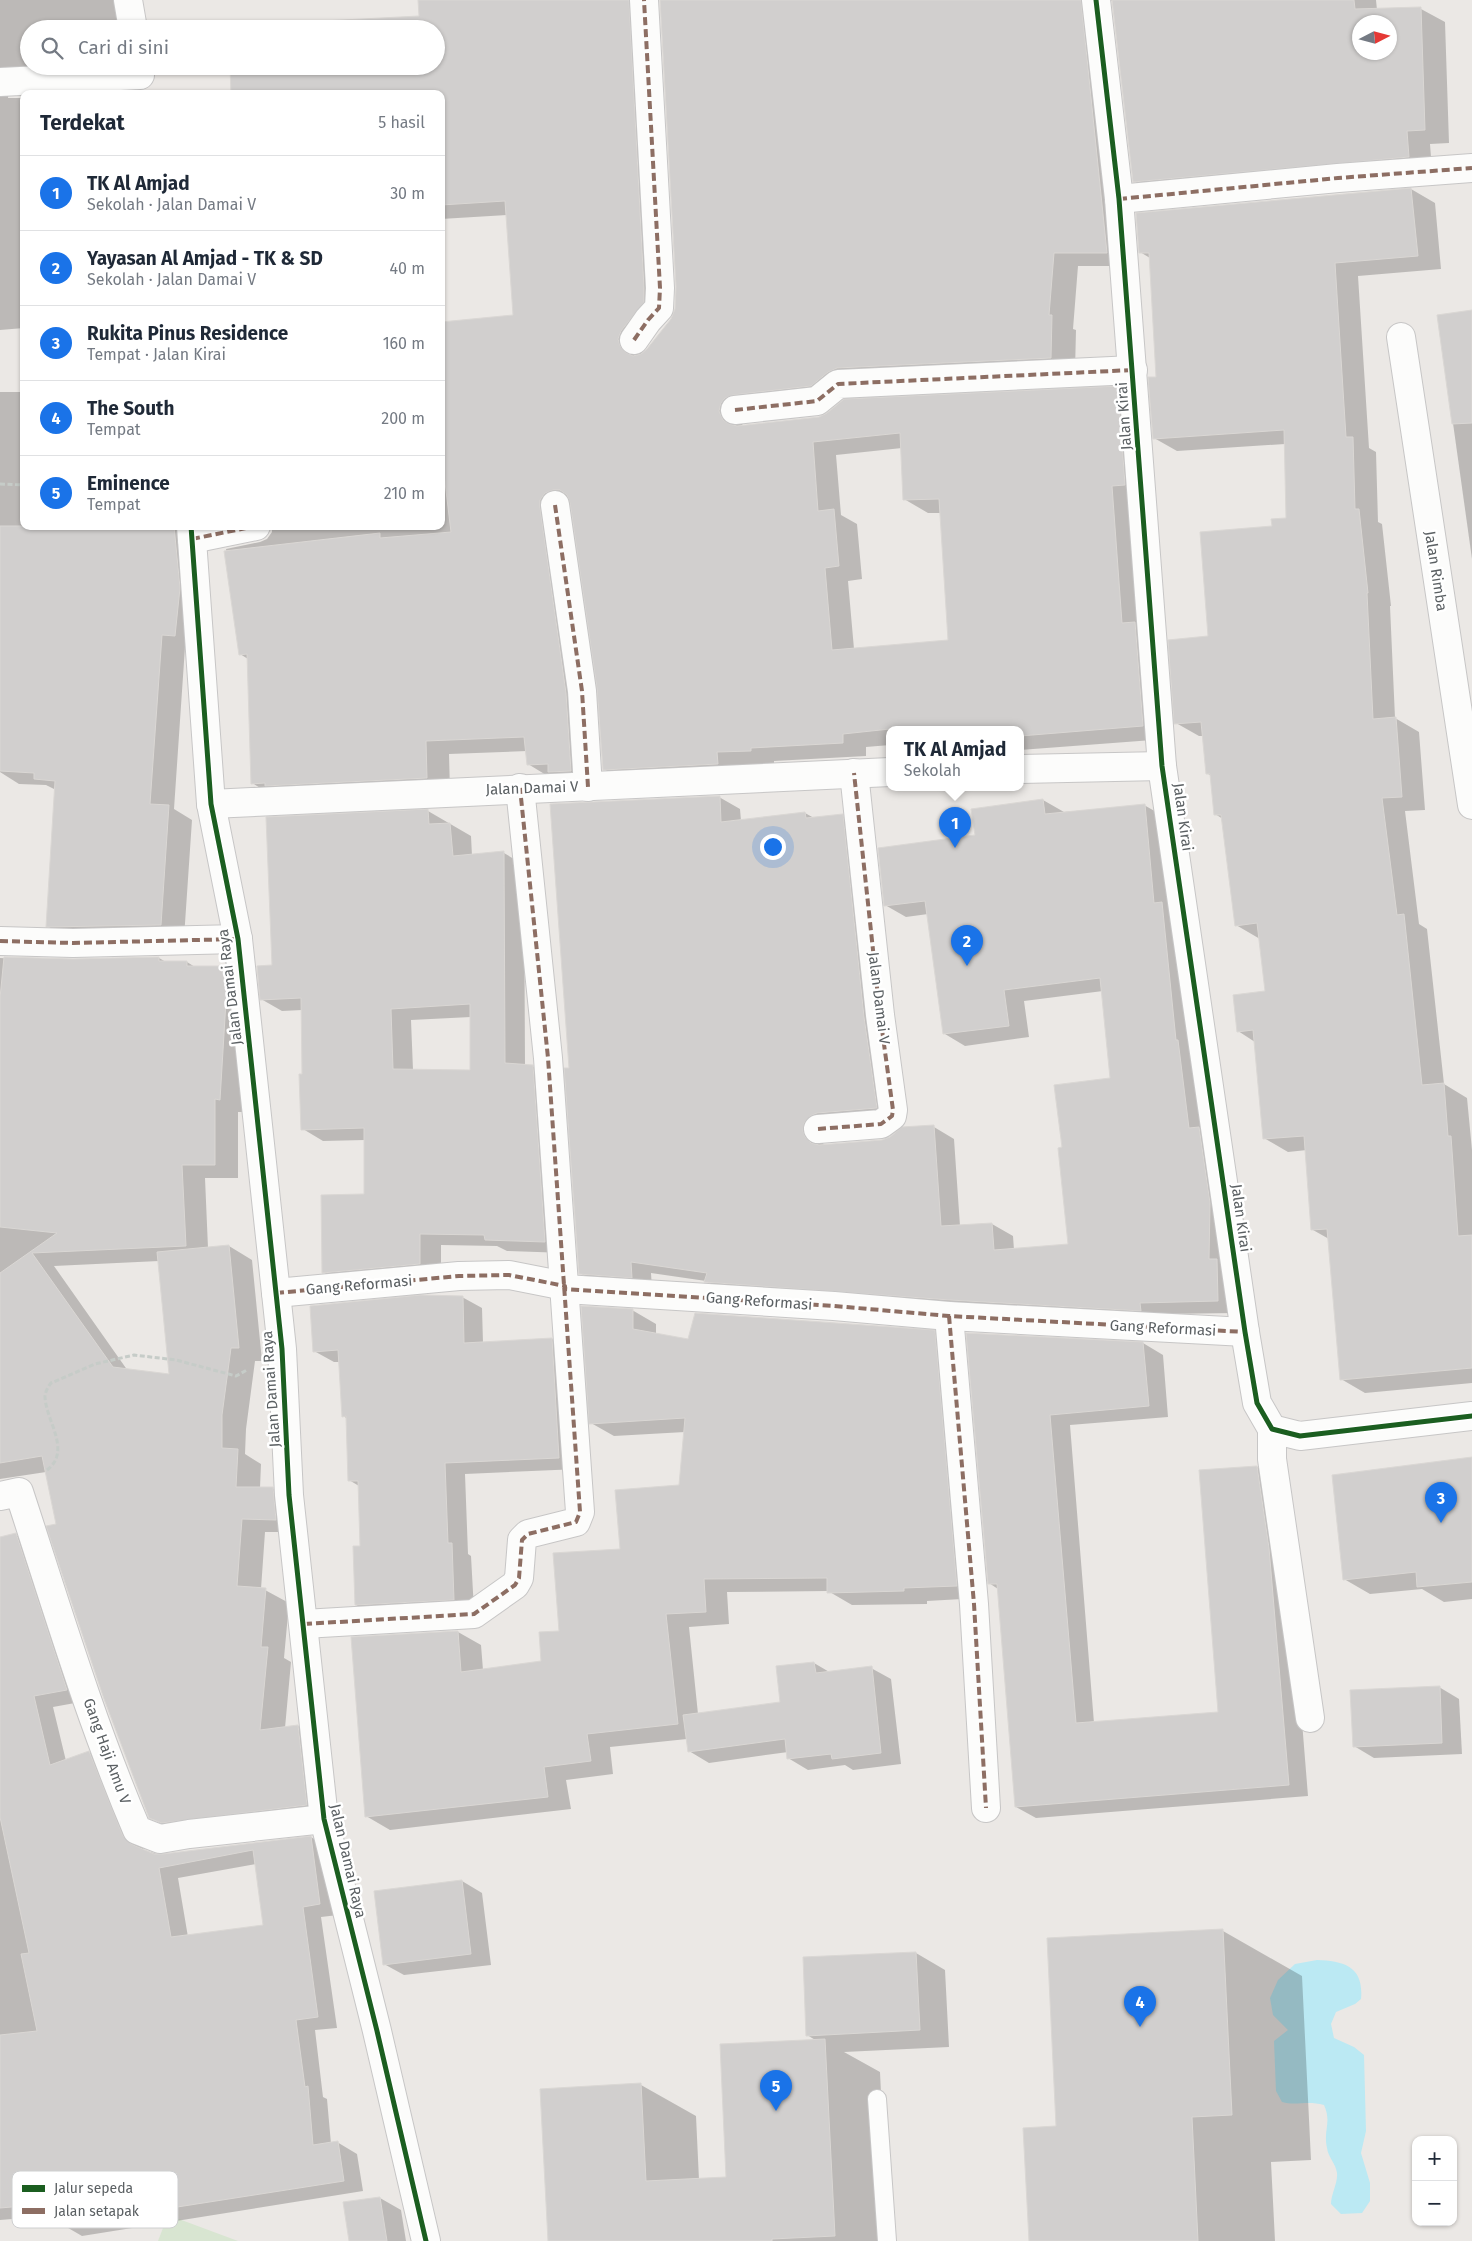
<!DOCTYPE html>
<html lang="id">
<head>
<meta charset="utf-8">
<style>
	:root { --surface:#fff; --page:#f6f6f7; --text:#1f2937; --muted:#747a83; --line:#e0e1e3; --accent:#1a73e8 }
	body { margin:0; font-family:"Fira Sans",sans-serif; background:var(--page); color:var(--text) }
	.controls { position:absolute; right:15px; bottom:15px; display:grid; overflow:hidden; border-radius:10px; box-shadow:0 1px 4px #0004 }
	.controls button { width:45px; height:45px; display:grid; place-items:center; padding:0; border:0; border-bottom:1px solid var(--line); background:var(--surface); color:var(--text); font:25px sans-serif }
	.compass { position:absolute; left:1352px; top:15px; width:45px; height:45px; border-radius:50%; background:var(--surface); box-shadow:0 1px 4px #0004; rotate:84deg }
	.you { position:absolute; left:772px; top:846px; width:18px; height:18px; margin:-12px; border:4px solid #fff; border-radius:50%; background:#1a73e8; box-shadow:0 0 0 8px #1a73e833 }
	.badge { display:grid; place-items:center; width:32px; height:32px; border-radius:50%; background:var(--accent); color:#fff; font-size:16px; font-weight:700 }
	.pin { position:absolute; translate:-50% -41px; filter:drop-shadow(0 1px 2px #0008) }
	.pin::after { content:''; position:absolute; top:26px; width:18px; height:15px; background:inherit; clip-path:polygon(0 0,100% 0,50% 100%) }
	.popup { position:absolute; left:886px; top:726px; width:138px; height:65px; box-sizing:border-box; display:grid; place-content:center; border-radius:10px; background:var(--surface); filter:drop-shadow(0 1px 4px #0005); font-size:16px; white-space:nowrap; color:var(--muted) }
	.popup b { font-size:19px; color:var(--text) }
	.popup::after { content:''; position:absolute; left:50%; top:100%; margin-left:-10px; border:10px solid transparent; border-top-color:var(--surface) }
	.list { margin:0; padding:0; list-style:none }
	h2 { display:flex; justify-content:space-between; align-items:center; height:65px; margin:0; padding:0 20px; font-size:21px }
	h2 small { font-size:16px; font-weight:400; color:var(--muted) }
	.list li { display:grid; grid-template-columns:32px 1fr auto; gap:15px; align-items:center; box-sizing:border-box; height:75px; padding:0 20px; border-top:1px solid var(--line) }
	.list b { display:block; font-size:19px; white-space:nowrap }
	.list p { margin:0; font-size:16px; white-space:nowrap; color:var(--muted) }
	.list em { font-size:16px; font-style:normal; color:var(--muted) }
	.icon { flex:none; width:28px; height:28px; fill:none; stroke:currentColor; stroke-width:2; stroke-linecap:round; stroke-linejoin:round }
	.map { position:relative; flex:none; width:1472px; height:2241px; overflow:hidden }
	.search { position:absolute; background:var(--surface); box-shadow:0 1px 4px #0004; left:20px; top:20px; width:425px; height:55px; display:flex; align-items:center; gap:12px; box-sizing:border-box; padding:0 18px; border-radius:28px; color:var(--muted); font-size:19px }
	.panel { position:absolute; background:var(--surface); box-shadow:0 1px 4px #0004; left:20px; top:90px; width:425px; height:440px; border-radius:10px }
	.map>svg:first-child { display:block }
</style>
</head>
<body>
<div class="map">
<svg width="1472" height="2241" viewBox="0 0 1472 2241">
	<rect width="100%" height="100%" fill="#ebe8e5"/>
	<polygon fill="#d8e5d1" points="168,2215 238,2241 158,2241"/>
	<path fill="#bbe9f3" d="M1317,1960C1345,1961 1364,1967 1361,1999L1355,2004L1336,2012L1331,2024L1334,2038L1354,2047L1364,2055L1366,2131L1361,2153L1370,2183V2201L1362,2213L1341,2214L1331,2204C1331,2194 1338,2183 1337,2173C1336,2164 1328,2157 1327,2148C1323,2129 1332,2123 1324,2105C1307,2100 1297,2106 1282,2102L1276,2091L1274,2041L1288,2030L1273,2015L1270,1998L1278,1980L1295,1964Z"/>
	<g fill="#0003" fill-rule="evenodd">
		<polygon points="0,0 139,0 138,29 29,29 29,66 145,66 9,89 8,98 24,98 24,328 0,330"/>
		<path d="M419,0H659L654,6L668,302L641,355L647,350L672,319L676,309L677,289L661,0H1112L1105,7L1131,266H1078L1073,329L1076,330L1075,371L861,381L744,417L742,426L1117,388L1141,401L1166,739L1020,750V729H890V745L866,747V756L774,761V764L740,765L741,777L627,783L604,769L599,689L572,505L569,506L594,784L551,778L528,764L527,751L449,754L450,791L276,797L252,783L248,659L240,654L226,549L260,542L267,539L272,532V526H441V323L515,316L507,215L441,219V94L436,66V29L421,17ZM902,448L904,499L928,513H941L950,641L854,649L848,581L862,579L857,524L841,515L836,455Z"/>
		<path d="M1113,0H1376L1377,10L1421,9L1445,22L1449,143L1430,144L1432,170L1158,195L1134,181ZM1360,22H1390V52H1360Z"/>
		<polygon points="135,93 137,94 111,94"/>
		<polygon points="1411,189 1435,203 1441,269 1358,276 1369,448 1376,452 1378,522 1382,524 1391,606 1390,606 1395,718 1419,732 1425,810 1405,811 1419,924 1427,929 1444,1084 1467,1098 1472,1150 1472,1383 1365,1393 1341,1379 1329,1239 1313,1230 1307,1150 1288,1152 1264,1138 1255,1042 1238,1031 1267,992 1260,939 1236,925 1223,819 1215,814 1211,776 1207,773 1204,736 1199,736 1176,723 1209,637 1273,528 1288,519 1285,444 1177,451 1154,438 1157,378 1150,258 1140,252"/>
		<polygon points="1472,311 1472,559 1438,316"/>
		<polygon points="0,392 24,392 24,526 206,526 198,649 185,647 174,809 192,820 184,938 71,939 47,926 56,790 46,785 19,784 0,772"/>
		<polygon points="719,797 740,809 741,821 805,813 814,818 842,816 863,828 897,1119 825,1134 823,1143 824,1145 883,1141 934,1127 954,1139 960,1226 992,1224 1013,1236 1014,1250 1070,1245 1063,1149 1111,1080 1103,991 1024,1001 1029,1037 965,1046 945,1034 928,914 906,917 885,905 976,836 1043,800 1064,812 1144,805 1165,817 1238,1313 1160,1314 726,1293 706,1281 651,1273 652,1289 601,1285 580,1273 570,1070"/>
		<path d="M428,811L471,836L472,856L504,853L524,865L525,1066H532L553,1079L566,1253L507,1251L497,1246L441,1245V1275L344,1284L323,1272L365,1195V1140L323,1141L303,1129L302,1010L282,1011L261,999L273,967ZM471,1017V1071L413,1070L411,1020Z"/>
		<path d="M0,958L44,960L159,958L166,962H187L195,967H225L248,981L243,1112H238V1178H205L208,1248L229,1246L252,1260L262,1361H255L246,1429L245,1454L261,1464L260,1488L273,1489L296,1502L299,1532H265L261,1589L265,1590L289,1603L284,1658L291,1662L285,1728L298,1726L321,1740L330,1818L174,1831L150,1817L57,1525L46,1472L0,1479ZM159,1261L170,1376L128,1371L54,1266Z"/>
		<polygon points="462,1297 482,1308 483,1343 552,1339 572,1350 579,1469 465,1474 468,1554 471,1556 474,1610 376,1616 356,1605 362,1547 359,1486 349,1480 348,1419 343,1416 340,1362 334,1362 314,1351"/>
		<polygon points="632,1310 656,1324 656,1334 689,1340 934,1332 958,1345 980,1598 927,1601 927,1604 852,1605 828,1591 727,1592 729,1624 689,1627 698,1714 782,1703 777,1667 814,1663 831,1673 871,1668 891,1679 901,1764 853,1770 845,1765 808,1770 788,1758 788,1752 709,1763 689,1751 687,1739 610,1747 613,1774 566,1780 571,1809 390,1830 366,1816 458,1632 481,1645 483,1670 542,1662 561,1632 621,1550 680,1486 685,1432 614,1436 591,1423"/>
		<polygon points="968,1334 1143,1343 1163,1355 1168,1417 1070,1425 1094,1723 1220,1713 1257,1467 1277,1478 1289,1560 1308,1796 1036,1818 1016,1807 998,1589 989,1583"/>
		<polygon points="1472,1459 1472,1599 1444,1602 1422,1589 1370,1594 1344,1579"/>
		<path d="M16,1535L35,1546L86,1701L53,1707L66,1761L89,1752L108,1763L144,1850L163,1856L311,1837L330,1849L338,1915L321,1917L337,2028L315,2030L323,2097L327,2099L331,2144L337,2142L357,2154L363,2191L82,2236L63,2225L61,2215L0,2220V1538ZM256,1864L264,1926L188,1937L178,1878Z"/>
		<polygon points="1439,1687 1459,1699 1462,1754 1374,1758 1354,1746"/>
		<polygon points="462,1881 482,1893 491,1965 404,1975 384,1964"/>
		<polygon points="1223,1931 1302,1976 1311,2160 1271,2162 1275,2241 1030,2241 1057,2127 1049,1940"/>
		<polygon points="916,1953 945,1970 949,2047 844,2052 880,2072 888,2241 549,2241 541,2090 641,2085 696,2116 699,2180 728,2178 817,2041 807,2035"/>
		<polygon points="380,2198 401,2210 406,2241 350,2241"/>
	</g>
	<g fill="#d1cfce" stroke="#dad7d4" fill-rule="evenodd">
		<path d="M418,0H629L644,288V302L621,331L618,339L620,346L625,352L633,356L641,354L647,349L671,319L675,309L676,287L660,0H1081L1107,253H1054L1049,315H1052L1051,358L837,368L828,372L811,386L733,395L725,398L721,403L719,411L723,420L729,424L737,426L819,417L827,413L844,399L1118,386L1125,485L1112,486L1122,623L1135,622L1143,726L1020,736V729H890L843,734V743L751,748V751L717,752L718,764L603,770L597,689L570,503L567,495L560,490H553L545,493L540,500V507L566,693L571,771L548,772V764L527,765L524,737L426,741L427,778L265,786V783L251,784L247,654L239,655L224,551L380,533V538L451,532L441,449V322L513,315L505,201L441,205V94H231L230,66H436V29H228V26L419,16ZM900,433L903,500L939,499L948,640L832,650L825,568L839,566L834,509L818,511L813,442Z"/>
		<path d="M1112,0H1354L1355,9L1421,7L1425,130L1407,131L1409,157L1133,182ZM1360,22H1390V52H1360Z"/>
		<polygon points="1411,188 1418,256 1335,263 1346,437 1353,437 1355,509 1359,509 1368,593 1367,593 1373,719 1396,717 1402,797 1382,798 1397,915 1404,914 1422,1085 1444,1083 1448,1136 1451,1136 1458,1236 1472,1235 1472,1368 1340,1380 1327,1229 1311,1230 1304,1136 1263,1139 1253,1030 1237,1032 1233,995 1265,991 1257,923 1235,926 1221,815 1214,815 1210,774 1206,774 1201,722 1174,724 1168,640 1208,636 1200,532 1272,526 1271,519 1286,518 1284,430 1153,439 1148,377 1156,377 1149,253 1139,253 1136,213"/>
		<polygon points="1472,310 1472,423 1452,424 1437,315"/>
		<polygon points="0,526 174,526 180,588 175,636 162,635 150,804 169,805 161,925 46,927 55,781 34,779 34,773 0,771"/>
		<polygon points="720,796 721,822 805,812 806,818 843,814 864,1017 877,1108 817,1113 810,1116 804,1123 803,1131 805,1137 811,1143 819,1145 882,1140 890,1137 902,1127 934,1125 941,1226 992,1223 994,1250 1068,1244 1058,1148 1062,1147 1054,1085 1110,1078 1100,978 1004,990 1009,1026 943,1034 925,901 884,906 878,848 975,835 971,809 1043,799 1045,814 1145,804 1154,903 1162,902 1176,1040 1178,1040 1189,1128 1199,1127 1210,1203 1209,1259 1217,1259 1218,1301 1140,1303 1141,1311 950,1300 704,1282 707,1273 631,1262 632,1278 579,1274 564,1068 569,1068 550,804"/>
		<path d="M428,809L429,824L450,823L453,856L504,851L505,1063L533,1065L545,1242L485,1240L484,1235L420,1234V1264L322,1273L321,1195L364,1194V1128L301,1130L299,1074H302L301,998L260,1000L257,966L272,965L266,817ZM470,1004V1070L393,1069L391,1009Z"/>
		<polygon points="4,957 73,959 159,957 159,961 187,961 187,966 225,966 229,1001 226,1001 220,1100 215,1099 215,1165 182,1165 186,1246 32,1253 113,1367 169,1374 157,1252 229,1245 239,1348 231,1348 222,1415 222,1448 238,1449 236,1487 273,1487 276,1520 242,1519 237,1586 266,1588 261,1647 268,1647 260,1730 298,1725 307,1805 162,1823 149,1818 104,1699 46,1526 56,1524 42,1456 0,1463 0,1273 57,1233 0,1227 0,998"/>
		<polygon points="420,1295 463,1296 464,1343 552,1338 559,1458 445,1463 448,1543 452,1543 454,1600 355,1605 353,1546 360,1546 358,1481 348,1481 346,1416 342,1417 338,1350 313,1352 310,1306"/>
		<polygon points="581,1306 633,1309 633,1329 688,1339 695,1313 935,1330 957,1586 904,1588 904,1591 827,1593 827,1578 704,1579 706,1612 666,1614 678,1724 587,1734 591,1761 544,1767 548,1797 365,1817 351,1637 458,1631 461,1672 541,1661 539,1632 559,1631 553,1553 620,1549 615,1490 679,1485 685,1418 589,1424"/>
		<polygon points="966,1333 1143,1342 1149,1406 1050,1415 1076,1723 1218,1712 1199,1470 1257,1466 1269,1548 1289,1785 1015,1807 997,1584 988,1584"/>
		<polygon points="1472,1457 1472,1582 1417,1587 1416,1572 1343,1580 1332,1475"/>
		<path d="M16,1533L67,1690L34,1696L50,1765L89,1751L123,1836L131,1844L154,1854H163L311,1836L320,1904L303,1907L318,2017L296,2020L305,2087L308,2086L313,2145L338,2141L344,2181L62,2225L58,2203L0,2208V2035L37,2031L21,1954L29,1953L0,1817V1537ZM253,1850L263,1925L171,1937L159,1868Z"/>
		<polygon points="814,1662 816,1673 872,1666 881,1753 832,1759 831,1754 787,1759 785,1739 688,1752 683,1715 780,1702 776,1666"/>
		<polygon points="1440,1686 1442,1743 1353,1747 1350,1690"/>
		<polygon points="462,1880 471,1954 383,1965 374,1891"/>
		<polygon points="1223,1929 1232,2115 1192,2117 1198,2241 1029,2241 1023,2128 1056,2126 1047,1938"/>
		<polygon points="916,1952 920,2030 806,2036 803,1957"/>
		<polygon points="825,2039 835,2236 772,2239 772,2241 548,2241 540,2089 641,2083 646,2181 726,2177 720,2044"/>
		<polygon points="380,2197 387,2241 349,2241 343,2202"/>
	</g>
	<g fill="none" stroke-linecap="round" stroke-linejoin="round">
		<defs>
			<polyline id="lane" points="877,2099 887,2241"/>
			<g id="street">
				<polyline points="128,0 133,29"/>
				<polyline points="1096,0 1119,199 1162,766 1245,1332 1257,1403 1272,1429 1300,1436 1472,1416"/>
				<polyline points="0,82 140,75"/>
				<polyline points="1119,199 1338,178 1472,168"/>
				<polyline points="1401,337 1472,805"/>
				<polyline points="634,340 648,320 659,308 660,288 644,0"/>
				<polyline points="735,410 817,401 838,384 1133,370"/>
				<polyline points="555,505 582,691 588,787"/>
				<polyline points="191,526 211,804 238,939 276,1293 282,1349 289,1495 324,1819 377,2031 426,2241"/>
				<polyline points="192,539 256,526"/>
				<polyline points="1020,769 1162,766"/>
				<polyline points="211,804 890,772"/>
				<polyline points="0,941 73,943 238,939"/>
				<polyline points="818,1129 881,1124 892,1116 893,1110 880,1015 854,773"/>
				<polyline points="276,1293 459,1276 509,1275 565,1286 565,1289 834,1306 949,1316 1245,1332"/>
				<polyline points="949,1316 974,1604 986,1808"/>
				<polyline points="1272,1429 1272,1459 1310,1718"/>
				<path d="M0,1496L19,1492C56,1605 90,1720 137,1830L160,1839L189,1834L324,1819"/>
				<polyline points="304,1624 474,1614 515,1585 519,1578 522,1540 528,1534 576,1522 580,1512 548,1058 520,788"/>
			</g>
		</defs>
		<use href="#lane" stroke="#c7c6c6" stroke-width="20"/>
		<use href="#street" stroke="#c7c6c6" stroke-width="30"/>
		<g stroke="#c6ccc8" stroke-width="3" stroke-dasharray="5 2.5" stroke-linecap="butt">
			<polyline points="0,484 24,485"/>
			<path d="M47,1470C72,1451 46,1421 45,1397C45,1392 48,1387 51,1383L95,1364L134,1355L176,1360L236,1376L247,1370"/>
		</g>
		<use href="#lane" stroke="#fcfcfb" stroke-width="18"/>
		<use href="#street" stroke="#fcfcfb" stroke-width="28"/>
		<g stroke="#8d6e63" stroke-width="4" stroke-dasharray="8 4" stroke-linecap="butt">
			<polyline points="1119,199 1338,178 1472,168"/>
			<polyline points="634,340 648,320 659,308 660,288 644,0"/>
			<polyline points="735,410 817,401 838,384 1133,370"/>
			<polyline points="555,505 582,691 588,787"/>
			<polyline points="192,539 256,526"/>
			<polyline points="0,941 73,943 238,939"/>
			<polyline points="818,1129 881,1124 892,1116 893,1110 880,1015 854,773"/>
			<polyline points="276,1293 459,1276 509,1275 565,1286 565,1289 834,1306 949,1316 1245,1332"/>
			<polyline points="949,1316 974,1604 986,1808"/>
			<polyline points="304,1624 474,1614 515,1585 519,1578 522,1540 528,1534 576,1522 580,1512 548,1058 520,788"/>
		</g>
		<defs>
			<g id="cycleway">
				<polyline points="1096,0 1119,199 1162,766 1245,1332 1257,1403 1272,1429 1300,1436 1472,1416"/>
				<polyline points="191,526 211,804 238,939 276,1293 282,1349 289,1495 324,1819 377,2031 426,2241"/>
			</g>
		</defs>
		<use href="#cycleway" stroke="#fff" stroke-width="8"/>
		<use href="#cycleway" stroke="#1b5e20" stroke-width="5"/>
	</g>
	<g text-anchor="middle" stroke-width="5" stroke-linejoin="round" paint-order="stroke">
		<g font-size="15" fill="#5b6063" stroke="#fff">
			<text transform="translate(1124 416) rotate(-94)" y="5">Jalan Kirai</text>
			<text transform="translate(1436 571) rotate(81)" y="5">Jalan Rimba</text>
			<text transform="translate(532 788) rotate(-2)" y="5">Jalan Damai V</text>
			<text transform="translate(1183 817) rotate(82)" y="5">Jalan Kirai</text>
			<text transform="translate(230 987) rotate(-97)" y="5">Jalan Damai Raya</text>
			<text transform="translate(879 998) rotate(83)" y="5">Jalan Damai V</text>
			<text transform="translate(1241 1218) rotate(82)" y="5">Jalan Kirai</text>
			<text transform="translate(359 1285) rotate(-5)" y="5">Gang Reformasi</text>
			<text transform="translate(759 1301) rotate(4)" y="5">Gang Reformasi</text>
			<text transform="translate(1163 1328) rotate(3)" y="5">Gang Reformasi</text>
			<text transform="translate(271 1389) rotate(-94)" y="5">Jalan Damai Raya</text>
			<text transform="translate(107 1751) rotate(70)" y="5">Gang Haji Amu V</text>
			<text transform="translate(348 1861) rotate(77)" y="5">Jalan Damai Raya</text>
		</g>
	</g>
	<rect x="12" y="2171" width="166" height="57" rx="8" fill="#fff" stroke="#cecfd0" stroke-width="1"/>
	<rect x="22" y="2185" width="23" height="7" fill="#1b5e20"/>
	<rect x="22" y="2208" width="23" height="6" fill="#8d6e63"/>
	<g font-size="14" fill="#5b6063">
		<text x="54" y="2193">Jalur sepeda</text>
		<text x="54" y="2216">Jalan setapak</text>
	</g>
</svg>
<div class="controls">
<button>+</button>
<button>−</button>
</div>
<svg class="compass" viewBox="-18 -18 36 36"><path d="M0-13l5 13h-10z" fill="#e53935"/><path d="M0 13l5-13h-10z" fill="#747a83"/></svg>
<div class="you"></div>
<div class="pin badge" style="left:955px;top:848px">1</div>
<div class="popup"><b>TK Al Amjad</b>Sekolah</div>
<div class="pin badge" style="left:967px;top:966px">2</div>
<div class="pin badge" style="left:1441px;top:1523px">3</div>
<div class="pin badge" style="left:1140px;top:2027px">4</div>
<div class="pin badge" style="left:776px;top:2111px">5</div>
<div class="search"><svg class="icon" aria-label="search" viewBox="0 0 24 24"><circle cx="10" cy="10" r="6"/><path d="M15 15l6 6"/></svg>Cari di sini</div>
<section class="panel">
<h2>Terdekat<small>5 hasil</small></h2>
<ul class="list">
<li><span class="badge">1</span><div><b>TK Al Amjad</b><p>Sekolah · Jalan Damai V</p></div><em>30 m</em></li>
<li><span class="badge">2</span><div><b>Yayasan Al Amjad - TK &amp; SD</b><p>Sekolah · Jalan Damai V</p></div><em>40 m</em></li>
<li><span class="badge">3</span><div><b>Rukita Pinus Residence</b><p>Tempat · Jalan Kirai</p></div><em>160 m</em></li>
<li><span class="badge">4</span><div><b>The South</b><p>Tempat</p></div><em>200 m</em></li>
<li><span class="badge">5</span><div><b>Eminence</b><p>Tempat</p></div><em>210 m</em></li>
</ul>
</section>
</div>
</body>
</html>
